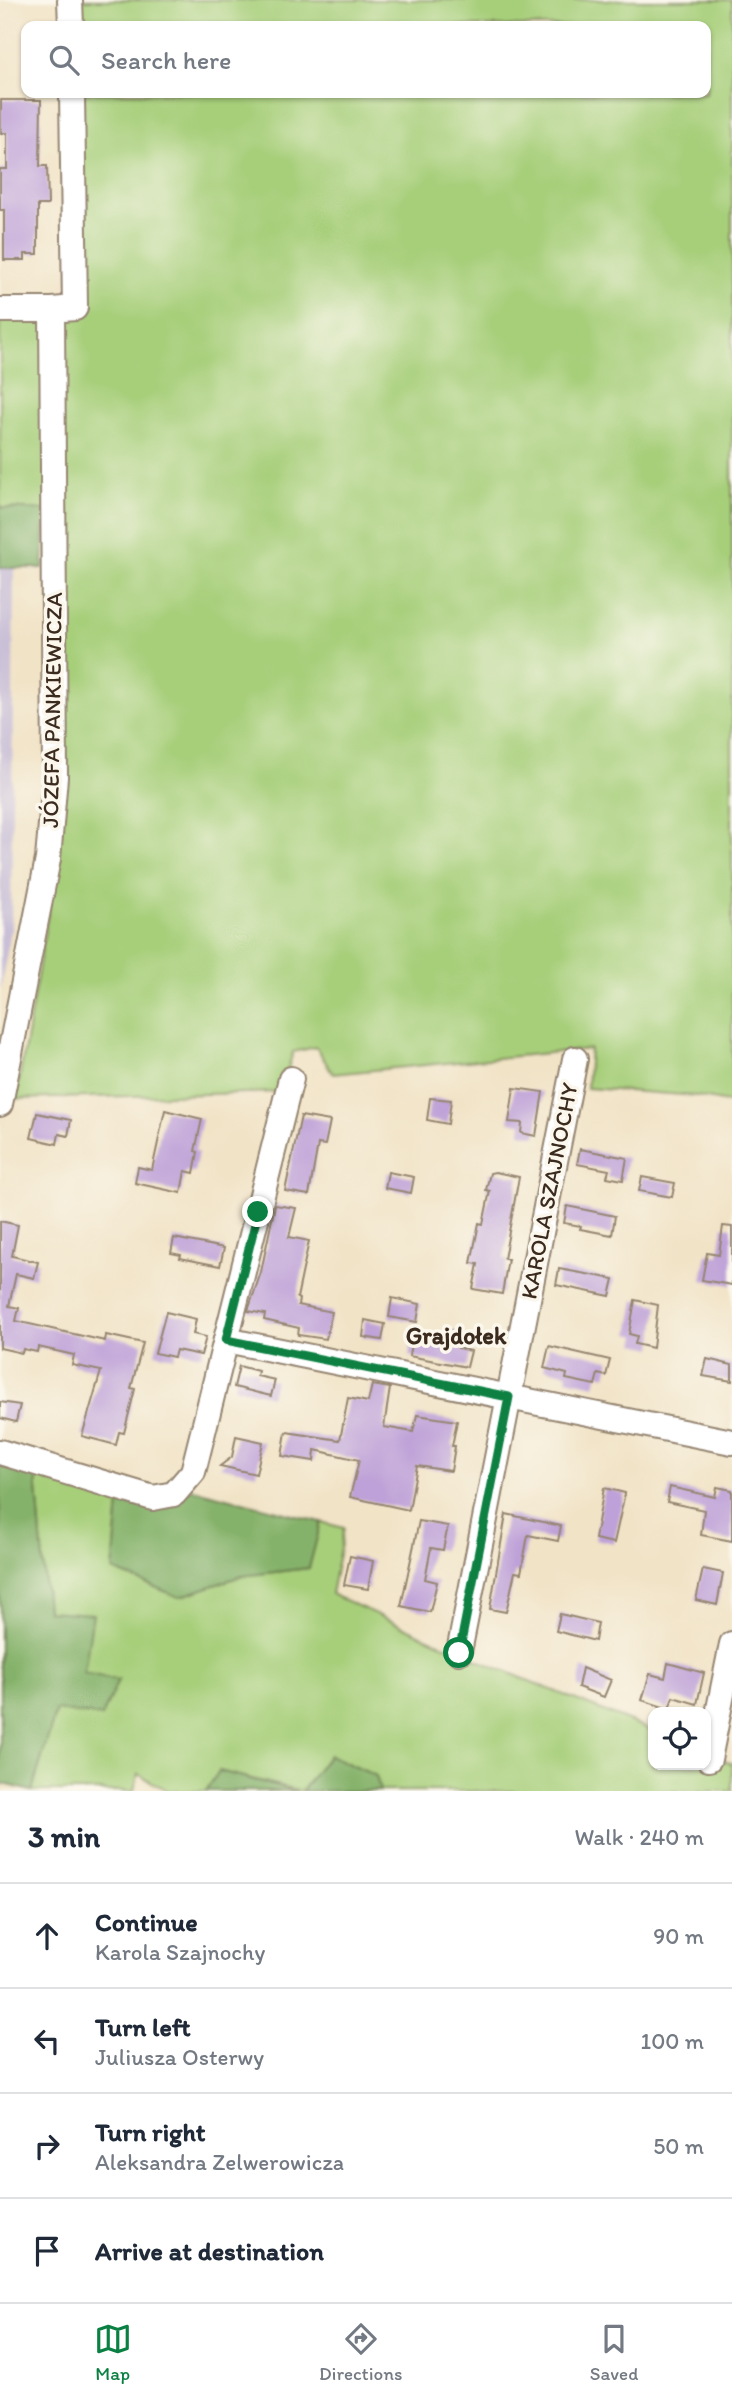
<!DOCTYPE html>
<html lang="en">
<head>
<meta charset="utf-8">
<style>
	:root { --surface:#fff; --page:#f2f2f3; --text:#1f2937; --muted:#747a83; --line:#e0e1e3; --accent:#0b8043 }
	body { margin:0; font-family:Itim,sans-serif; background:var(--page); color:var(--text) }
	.controls { position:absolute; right:21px; bottom:21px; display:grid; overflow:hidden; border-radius:14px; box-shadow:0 2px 5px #0004 }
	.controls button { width:63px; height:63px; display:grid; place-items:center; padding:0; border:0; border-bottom:2px solid var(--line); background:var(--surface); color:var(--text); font:35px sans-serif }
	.stop { position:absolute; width:21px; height:21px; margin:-16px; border:5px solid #0b8043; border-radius:50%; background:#fff }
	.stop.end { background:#0b8043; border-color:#fff; box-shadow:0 2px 7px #0008 }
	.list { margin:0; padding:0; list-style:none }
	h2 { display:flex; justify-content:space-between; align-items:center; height:91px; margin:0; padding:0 28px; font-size:30px }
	h2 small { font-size:23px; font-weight:400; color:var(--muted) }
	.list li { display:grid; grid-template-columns:46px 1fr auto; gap:21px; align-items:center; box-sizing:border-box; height:105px; padding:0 28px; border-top:2px solid var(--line) }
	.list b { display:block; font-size:26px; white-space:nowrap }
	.list p { margin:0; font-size:23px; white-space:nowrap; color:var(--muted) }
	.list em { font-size:23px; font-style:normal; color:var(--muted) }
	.icon { flex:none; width:38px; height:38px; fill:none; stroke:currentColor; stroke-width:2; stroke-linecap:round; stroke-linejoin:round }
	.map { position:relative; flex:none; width:732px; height:1791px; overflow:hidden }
	.search { position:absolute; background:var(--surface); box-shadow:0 2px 5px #0004; left:21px; right:21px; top:21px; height:77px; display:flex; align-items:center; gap:18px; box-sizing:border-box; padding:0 24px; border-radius:14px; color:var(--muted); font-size:26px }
	.sheet { height:511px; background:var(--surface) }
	nav { display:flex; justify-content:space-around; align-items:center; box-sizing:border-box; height:98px; border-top:2px solid var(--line); background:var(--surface); font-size:19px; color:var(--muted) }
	nav a { display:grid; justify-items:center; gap:4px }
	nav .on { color:var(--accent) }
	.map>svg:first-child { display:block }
</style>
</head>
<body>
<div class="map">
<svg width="732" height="1791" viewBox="0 0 732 1791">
	<rect width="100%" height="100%" fill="#fbf7ec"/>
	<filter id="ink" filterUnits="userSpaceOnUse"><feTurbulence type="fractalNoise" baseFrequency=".0143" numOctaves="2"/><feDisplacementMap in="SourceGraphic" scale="14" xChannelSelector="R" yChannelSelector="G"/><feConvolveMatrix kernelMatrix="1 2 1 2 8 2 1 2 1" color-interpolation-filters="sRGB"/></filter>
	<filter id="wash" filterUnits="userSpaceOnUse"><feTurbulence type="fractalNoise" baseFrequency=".00686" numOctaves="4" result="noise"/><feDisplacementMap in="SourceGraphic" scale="28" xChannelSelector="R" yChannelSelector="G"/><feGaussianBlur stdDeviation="1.57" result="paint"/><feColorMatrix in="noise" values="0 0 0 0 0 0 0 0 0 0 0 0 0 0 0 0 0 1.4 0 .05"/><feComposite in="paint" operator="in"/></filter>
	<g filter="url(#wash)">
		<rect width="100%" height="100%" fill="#f1e3c6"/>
		<polygon fill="#c9bfd7" points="0,568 14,568 11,930 0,990"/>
		<g fill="#a7cf7a" stroke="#717c4c" stroke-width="2">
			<polygon points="78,0 732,0 732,1103 697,1096 587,1088 590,1049 333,1074 316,1047 293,1052 281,1092 16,1099 53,884 62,511 2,508 0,504 0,319 72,320 79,93 706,93 706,26 78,26"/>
			<polygon points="36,1475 119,1503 113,1570 179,1597 241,1576 309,1568 321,1522 344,1528 331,1594 475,1659 653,1731 653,1765 706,1765 706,1753 732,1763 732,1791 380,1791 376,1776 329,1755 302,1791 219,1771 206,1791 168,1791 138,1774 134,1791 32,1791 56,1710 117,1680 84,1674 47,1612"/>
		</g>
		<g fill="#85b26a" stroke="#606e44" stroke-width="2">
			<polygon points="0,504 2,508 45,510 43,568 0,568"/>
			<polygon points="0,1464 36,1475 47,1611 93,1614 84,1673 118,1680 102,1717 56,1710 32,1791 0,1783"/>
			<polygon points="192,1489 321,1522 309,1568 241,1576 179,1597 113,1570 119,1503 154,1508"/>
			<polygon points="329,1755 376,1776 380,1791 302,1791"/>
			<polygon points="219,1771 297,1791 206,1791"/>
		</g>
		<g id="blocks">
			<g fill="#bea1d8">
				<polygon points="1,100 41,100 40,166 47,166 48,205 38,205 38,254 25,254 25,260 4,260 4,210 0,210 0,169 7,169 7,133 1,133"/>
				<polygon points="514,1088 543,1092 536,1136 521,1133 522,1123 509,1122"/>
				<polygon points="430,1098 451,1100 448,1124 427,1120"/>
				<polygon points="165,1110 202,1119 195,1151 198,1152 194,1173 185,1171 181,1193 135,1183 138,1167 152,1170"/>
				<polygon points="37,1113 71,1120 68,1136 59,1134 57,1144 31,1138"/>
				<polygon points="301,1116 330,1121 325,1145 318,1144 309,1195 285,1191"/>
				<polygon points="580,1149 627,1158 623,1180 607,1177 609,1170 577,1164"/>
				<polygon points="388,1172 414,1177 411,1193 385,1188"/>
				<polygon points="495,1172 519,1177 504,1259 508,1259 502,1294 473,1289 478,1264 471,1263 479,1223 483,1224 490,1191 486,1190 490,1173"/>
				<polygon points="642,1177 675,1183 672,1197 639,1191"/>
				<polygon points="275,1205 296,1208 289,1237 309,1241 297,1298 299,1299 298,1305 332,1312 326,1339 298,1335 299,1328 264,1320 265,1314 248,1311 261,1272"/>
				<polygon points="567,1206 615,1216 612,1235 580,1229 581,1226 564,1223"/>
				<polygon points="0,1221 18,1225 12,1256 38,1262 34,1278 16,1274 9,1306 19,1308 16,1321 105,1341 106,1335 143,1343 131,1388 135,1389 124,1433 119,1432 116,1445 82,1436 101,1371 72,1365 74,1355 38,1347 37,1352 23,1349 22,1353 0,1348"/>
				<polygon points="723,1226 732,1227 732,1285 702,1280 707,1253 719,1255"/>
				<polygon points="174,1238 224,1248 220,1266 180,1258 181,1255 171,1253"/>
				<polygon points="559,1269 614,1279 610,1296 556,1285"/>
				<polygon points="392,1298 420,1304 417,1322 389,1317"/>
				<polygon points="635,1300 658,1305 653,1348 635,1344 637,1336 629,1334"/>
				<polygon points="166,1312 196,1319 193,1334 206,1337 201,1355 176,1350 174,1357 155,1353"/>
				<polygon points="365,1320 385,1324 382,1340 363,1337"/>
				<polygon points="444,1329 461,1332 458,1348 471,1351 467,1367 409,1356 412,1339 441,1344"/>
				<polygon points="549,1346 610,1360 606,1376 598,1374 595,1385 566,1379 567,1374 544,1368"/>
				<polygon points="707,1359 732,1365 732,1381 703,1376"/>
				<polygon points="239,1366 258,1371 257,1376 275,1380 271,1396 234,1387"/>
				<polygon points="372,1385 390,1388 384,1427 413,1432 417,1415 457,1421 452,1446 455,1446 451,1471 417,1466 409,1510 350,1497 359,1460 315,1450 314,1461 282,1456 286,1432 340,1440 348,1398 368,1402"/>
				<polygon points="0,1402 20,1405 16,1422 0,1418"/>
				<polygon points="236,1436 263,1442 256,1474 220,1466 232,1457"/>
				<polygon points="670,1487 715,1497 717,1487 732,1490 732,1541 701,1535 704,1510 667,1502"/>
				<polygon points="604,1488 625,1493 614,1543 595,1539"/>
				<polygon points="506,1514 561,1526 558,1541 528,1535 521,1573 515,1572 506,1612 490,1609"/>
				<polygon points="419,1521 448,1526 443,1550 431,1548 425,1579 437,1582 430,1612 401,1606"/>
				<polygon points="350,1556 373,1561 368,1589 344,1585"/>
				<polygon points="703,1569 723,1573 717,1605 696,1600"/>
				<polygon points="560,1614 598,1623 595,1641 556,1631"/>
				<polygon points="668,1663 704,1673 697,1704 673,1697 669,1709 642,1700 650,1674 665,1678"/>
				<polygon points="582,1668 611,1680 604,1697 578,1687"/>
			</g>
		</g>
	</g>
	<g filter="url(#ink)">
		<use href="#blocks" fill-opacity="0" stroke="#968672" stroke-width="2"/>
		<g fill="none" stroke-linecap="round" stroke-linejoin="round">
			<defs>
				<g id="minor">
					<polyline points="70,0 71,26"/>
					<polyline points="0,310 52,310 75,308 72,93"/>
					<polyline points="0,1104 48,859 55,777 52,310"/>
					<polyline points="226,1340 732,1442"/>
					<polyline points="0,1452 153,1498 174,1494 193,1472 291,1079"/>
					<polyline points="459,1652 575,1059"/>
					<polyline points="709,1759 732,1644"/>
				</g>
			</defs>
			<use href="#minor" stroke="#968672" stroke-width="28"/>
			<use href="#minor" stroke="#fff" stroke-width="24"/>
		</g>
	</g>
	<g fill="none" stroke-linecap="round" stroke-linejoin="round" filter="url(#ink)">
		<polyline stroke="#0b8043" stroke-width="9" points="258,1212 226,1340 509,1397 459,1653"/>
	</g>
	<g text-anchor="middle" stroke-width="7" stroke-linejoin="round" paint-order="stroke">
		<g font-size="23" fill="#3b2a1e" stroke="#fbf7ec">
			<text transform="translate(52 710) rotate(-89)" y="8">JÓZEFA PANKIEWICZA</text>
			<text transform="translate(549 1191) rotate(-79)" y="8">KAROLA SZAJNOCHY</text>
		</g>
		<g font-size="24" font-weight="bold" fill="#3b2a1e" stroke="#fbf7ec">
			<text x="456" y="1344">Grajdołek</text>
		</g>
	</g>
</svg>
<div class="controls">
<button><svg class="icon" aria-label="locate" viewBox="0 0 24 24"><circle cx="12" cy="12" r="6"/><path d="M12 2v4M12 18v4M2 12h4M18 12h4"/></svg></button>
</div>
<div class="stop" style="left:459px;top:1653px"></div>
<div class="stop end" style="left:258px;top:1212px"></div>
<div class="search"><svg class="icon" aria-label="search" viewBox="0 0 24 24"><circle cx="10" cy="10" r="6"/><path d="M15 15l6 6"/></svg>Search here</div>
</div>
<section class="sheet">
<h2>3 min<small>Walk · 240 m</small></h2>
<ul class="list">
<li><svg class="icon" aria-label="ahead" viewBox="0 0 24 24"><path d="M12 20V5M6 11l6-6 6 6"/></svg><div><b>Continue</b><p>Karola Szajnochy</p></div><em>90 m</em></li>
<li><svg class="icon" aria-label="left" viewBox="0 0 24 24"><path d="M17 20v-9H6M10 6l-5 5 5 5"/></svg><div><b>Turn left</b><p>Juliusza Osterwy</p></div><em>100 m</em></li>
<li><svg class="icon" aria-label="right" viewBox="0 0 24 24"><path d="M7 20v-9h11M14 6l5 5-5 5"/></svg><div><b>Turn right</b><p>Aleksandra Zelwerowicza</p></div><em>50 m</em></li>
<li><svg class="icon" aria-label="arrive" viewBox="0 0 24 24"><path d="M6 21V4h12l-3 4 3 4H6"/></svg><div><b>Arrive at destination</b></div></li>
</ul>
</section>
<nav>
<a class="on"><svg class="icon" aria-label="map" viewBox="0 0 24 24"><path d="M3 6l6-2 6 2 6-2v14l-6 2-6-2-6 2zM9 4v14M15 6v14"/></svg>Map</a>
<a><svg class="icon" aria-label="directions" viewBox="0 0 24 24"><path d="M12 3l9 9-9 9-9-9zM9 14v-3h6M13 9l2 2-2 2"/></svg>Directions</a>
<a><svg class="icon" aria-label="saved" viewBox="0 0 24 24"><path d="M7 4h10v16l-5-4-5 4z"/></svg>Saved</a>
</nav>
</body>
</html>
